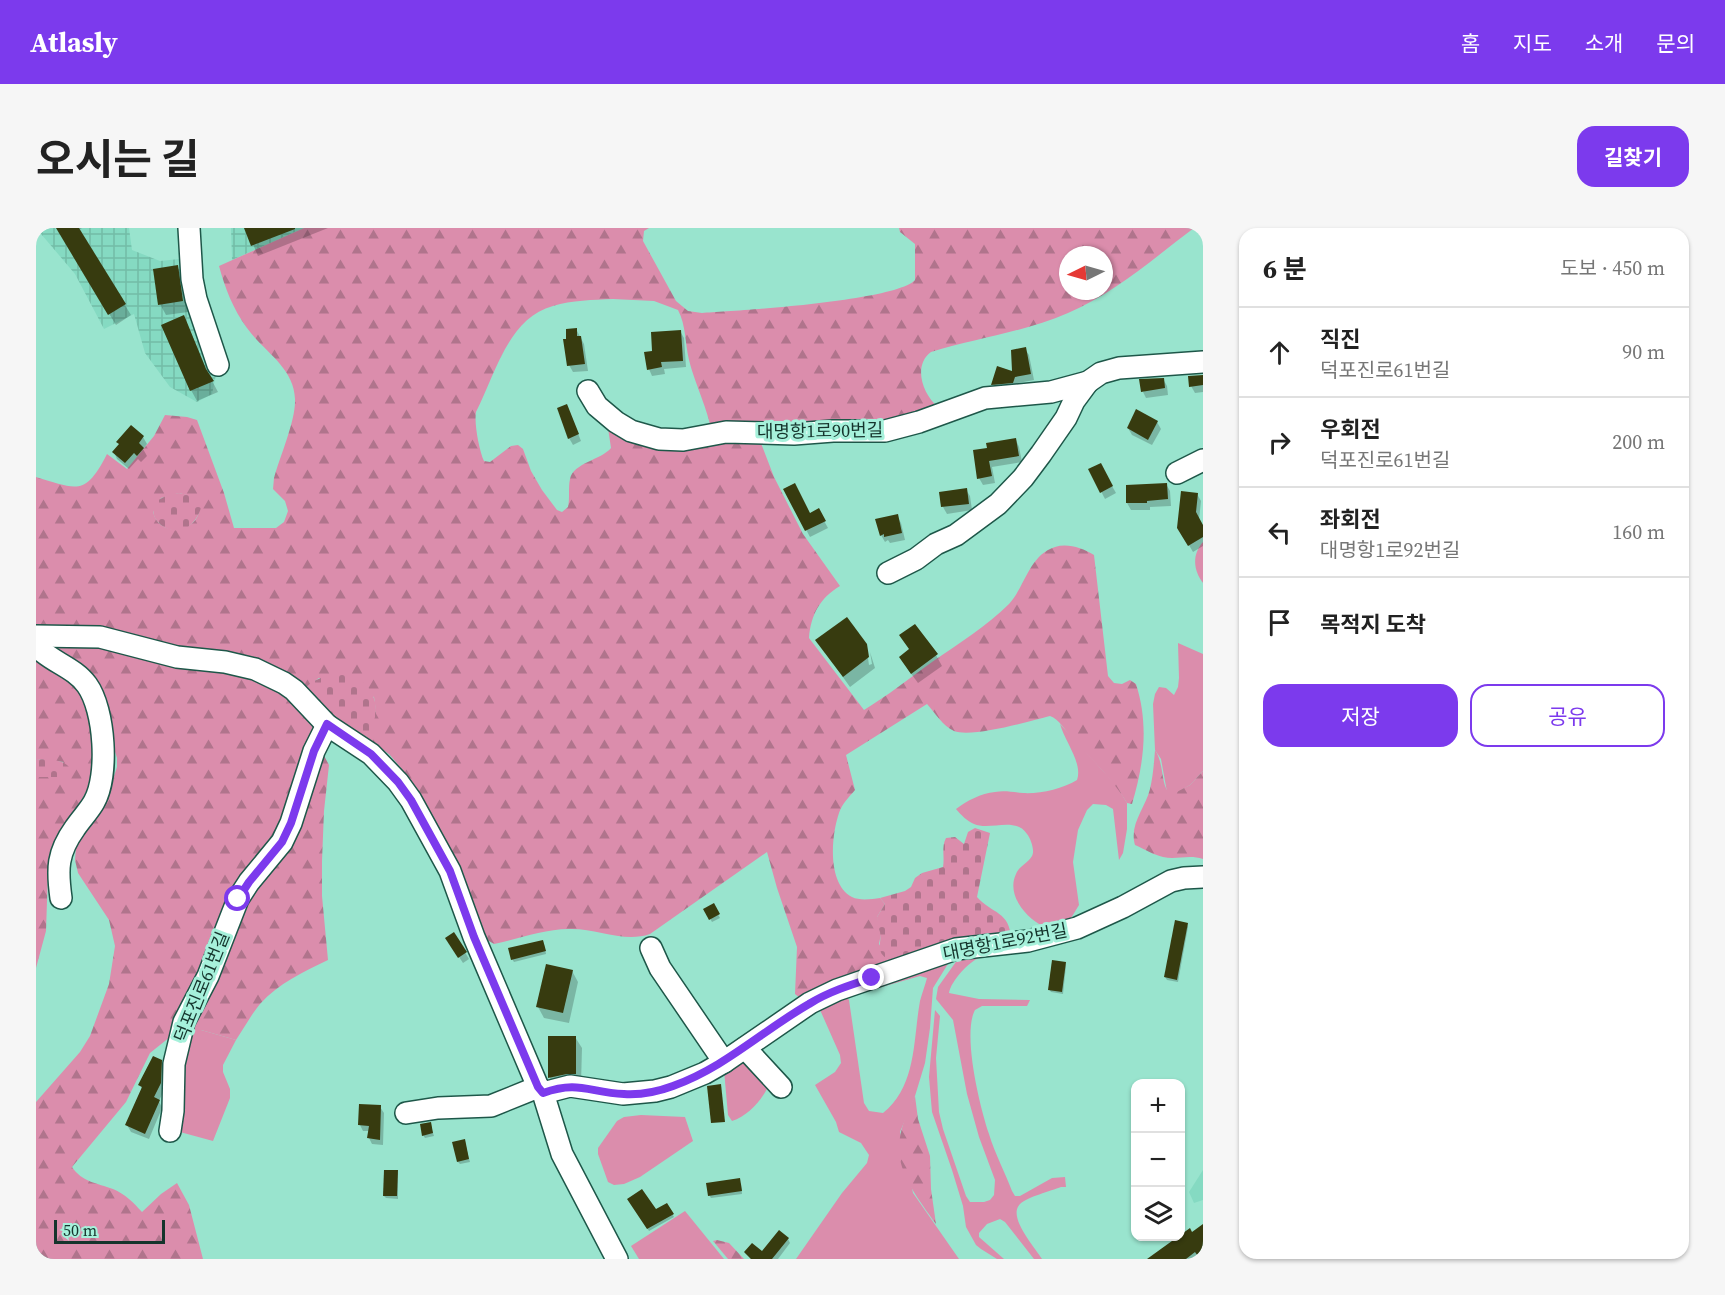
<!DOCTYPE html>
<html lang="ko">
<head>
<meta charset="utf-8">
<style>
	:root { --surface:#fff; --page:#f6f6f6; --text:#222; --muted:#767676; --line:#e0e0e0; --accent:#7c3aed }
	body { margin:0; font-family:"Source Serif 4","Noto Sans KR",serif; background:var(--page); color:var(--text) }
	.controls { position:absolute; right:18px; bottom:18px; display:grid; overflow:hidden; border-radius:12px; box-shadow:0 2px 4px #0004 }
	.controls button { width:54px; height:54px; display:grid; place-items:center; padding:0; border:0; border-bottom:2px solid var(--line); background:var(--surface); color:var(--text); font:30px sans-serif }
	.compass { position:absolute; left:1023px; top:18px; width:54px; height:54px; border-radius:50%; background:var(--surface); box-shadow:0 2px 4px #0004; rotate:265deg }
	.scale { position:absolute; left:18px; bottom:15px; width:111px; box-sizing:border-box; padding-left:6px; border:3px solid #15342c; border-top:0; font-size:16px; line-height:21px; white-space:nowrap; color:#15342c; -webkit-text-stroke:4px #a6f1db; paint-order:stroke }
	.stop { position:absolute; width:18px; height:18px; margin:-14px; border:4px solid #7c3aed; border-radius:50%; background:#fff }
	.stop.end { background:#7c3aed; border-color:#fff; box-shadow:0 2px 6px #0008 }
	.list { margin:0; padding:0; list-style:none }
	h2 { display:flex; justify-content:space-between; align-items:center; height:78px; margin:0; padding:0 24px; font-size:26px }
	h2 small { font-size:20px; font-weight:400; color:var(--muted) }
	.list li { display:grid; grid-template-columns:39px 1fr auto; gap:18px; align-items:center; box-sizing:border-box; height:90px; padding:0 24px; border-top:2px solid var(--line) }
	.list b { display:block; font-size:22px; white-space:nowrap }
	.list p { margin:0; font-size:20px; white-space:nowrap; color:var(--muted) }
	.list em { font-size:20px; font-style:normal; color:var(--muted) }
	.actions { display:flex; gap:12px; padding:18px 24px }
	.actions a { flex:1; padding:14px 0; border:2px solid var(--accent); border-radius:18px; text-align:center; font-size:21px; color:var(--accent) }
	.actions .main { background:var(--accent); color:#fff }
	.icon { flex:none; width:33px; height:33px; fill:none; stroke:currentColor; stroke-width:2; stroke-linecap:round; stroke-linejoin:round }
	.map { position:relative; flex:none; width:1167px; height:1031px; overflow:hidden; border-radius:18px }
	header { display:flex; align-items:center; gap:36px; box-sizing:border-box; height:84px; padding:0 30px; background:var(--accent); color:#fff }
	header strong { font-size:28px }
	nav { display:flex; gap:33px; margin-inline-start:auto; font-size:21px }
	.intro { display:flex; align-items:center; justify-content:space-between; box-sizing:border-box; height:144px; padding:0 36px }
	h1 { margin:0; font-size:42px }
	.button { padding:15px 27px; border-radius:18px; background:var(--accent); color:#fff; font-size:21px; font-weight:700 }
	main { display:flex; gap:36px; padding:0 36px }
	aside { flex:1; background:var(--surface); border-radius:18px; box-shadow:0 2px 4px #0004 }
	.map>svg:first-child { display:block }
</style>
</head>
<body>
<header>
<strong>Atlasly</strong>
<nav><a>홈</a><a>지도</a><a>소개</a><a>문의</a></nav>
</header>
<div class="intro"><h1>오시는 길</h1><a class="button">길찾기</a></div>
<main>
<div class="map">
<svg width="1167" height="1031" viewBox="0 0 1167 1031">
	<defs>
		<pattern id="industrial-grid" width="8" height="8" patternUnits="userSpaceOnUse" patternTransform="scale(1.5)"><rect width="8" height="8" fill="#85dac2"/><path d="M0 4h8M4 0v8" fill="none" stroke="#72bca7"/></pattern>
		<pattern id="forest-firs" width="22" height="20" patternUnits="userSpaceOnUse" patternTransform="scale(1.5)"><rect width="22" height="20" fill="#db8dac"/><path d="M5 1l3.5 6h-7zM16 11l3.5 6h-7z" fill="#b0748c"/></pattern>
		<pattern id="cemetery-stones" width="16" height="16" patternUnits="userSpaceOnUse" patternTransform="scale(1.5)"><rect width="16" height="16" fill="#db8dac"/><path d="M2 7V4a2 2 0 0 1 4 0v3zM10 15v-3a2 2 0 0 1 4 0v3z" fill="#b0748c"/></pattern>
	</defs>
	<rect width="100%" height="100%" fill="#99e4ce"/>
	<polygon fill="#85dac2" points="1167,942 1167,972 1158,975 1153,964"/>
	<g fill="url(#industrial-grid)">
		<polygon points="0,0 93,0 96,22 124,33 153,30 182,137 176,166 161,174 134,159 109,125 98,86 68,101 39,46"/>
		<polygon points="195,0 268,0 196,32"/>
	</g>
	<g fill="#db8dac">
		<path d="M1167,314V355C1157,342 1156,326 1167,314Z"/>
		<polygon points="1142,415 1167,426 1167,543 1154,557 1135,568 1131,564 1125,531 1119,522 1117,476 1119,466 1123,459 1130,460 1138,467 1142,459 1143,450"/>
		<path d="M1024,496L1080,557L1091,575V601L1087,625L1083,632L1077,581L1070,577L1057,576L1051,582L1042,602L1037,634L1043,677L1032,695L1008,699C990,690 970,667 980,646C983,638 992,635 996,628C999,623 995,611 991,606C979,588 954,603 938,596C931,593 925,587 920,581C931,573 945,565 959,564C968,562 977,564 987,565C1004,566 1026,561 1041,552C1047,535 1029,514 1024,496Z"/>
		<path d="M927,724L964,726C958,727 950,727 945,729C933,733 915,753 913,765L943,771L994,772L991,778H946L939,782C926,806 944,880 953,906C959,926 969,944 976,963L979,968H984L1016,950L1029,949L1030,959H1025C1015,963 991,969 984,976C971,989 999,1019 1006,1031H998L969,994L964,991L951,996L943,1005V1009L968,1031H961L945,1021L940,1017L930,999L927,978L916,942L896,884L893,849L899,782L904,788L900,830L903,884L907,901L930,968L934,974H948L954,972L958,967L959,952L943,909L931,866L917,792L900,771L902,759Z"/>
		<path d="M915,731L897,760L894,800L889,835L879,868L864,904L877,965L923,1031H760L806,965L831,935L833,927L825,915L803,904L800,894L779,857L799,844L805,835L804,827L781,775L809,768L813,772L828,875L833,883L847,885C881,858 877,811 884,773C886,765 889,758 891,750L884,748L825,765H818Z"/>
		<polygon points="149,802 165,802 200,812 187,837 187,844 194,861 194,870 177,913 144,904"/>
		<path d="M708,831L733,857C726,872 712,888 696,893L692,887L688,842Z"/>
		<polygon points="605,887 649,889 657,913 604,949 588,956 578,957 572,954 562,926 562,920 581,893 588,889"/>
		<polygon points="649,983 688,1031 603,1031 595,1018"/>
	</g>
	<g fill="url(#forest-firs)" fill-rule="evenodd">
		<path d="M268,0H613L608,3L607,13L640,73L652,83L666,85C701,83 860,73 879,52V16L864,4L863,0H1158C1118,30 1079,65 1032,85C988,104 941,110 895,124C877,137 886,166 902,179L873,192L723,210L738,249L767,306L804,358C784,370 775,386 773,410L828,482C851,468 874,450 896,434C922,416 951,398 973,376C989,359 993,327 1019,319C1032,315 1046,320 1058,327L1072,448L1078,455L1086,456L1094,452L1100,456C1113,496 1108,536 1096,576L1091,575C1076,550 1056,532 1036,511C1030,503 1023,491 1014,488C994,493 936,510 918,503C907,498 899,485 891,476L810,527L819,562C813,569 806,576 803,585C795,608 791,656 816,669C824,673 836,671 844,670L849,676L841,689L845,706L843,716L852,730L851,740L764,770L759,766L761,719L741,660L731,624L614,706C589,715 562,701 536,701C510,700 483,711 458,716L448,710L422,641L407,608L387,571L374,551L354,527L330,509L340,483L338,469L283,450L267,462L0,402V249C41,261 49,269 71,226L91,241L118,208L129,187L151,189L161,192L188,265L198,300H240L248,294L252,283L249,273L237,261L238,250C244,228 260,192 259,171C258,139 227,123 211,100C197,81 189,60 183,38ZM1032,27H1068V63H1032ZM577,71L618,73L642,82C650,97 649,115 653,132C660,160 675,186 677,215C634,232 611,217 572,200L575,220C565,232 537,235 534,251C532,260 534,270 532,279L526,284L521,282L506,262L495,243L487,221L482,217L475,218L454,234L448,233C443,222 438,195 440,184C459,147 472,90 517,78C536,72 557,72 577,71ZM143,265L162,270C162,274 164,280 163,284C158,306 123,309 117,284L125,270Z"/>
		<path d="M28,412L197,440L263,474L276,497L286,524L293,537L288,583L286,633V668L292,732C267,744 243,755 224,776C215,787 208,800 200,812L165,802H149L139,805L114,825L90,874L36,939C46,954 61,955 77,961C89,966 98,975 106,984L125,966L141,955L153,977L167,1031H0V874L44,824L54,808L73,756L79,718L73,692L42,645L39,632L40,619L46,603L72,563L78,548L81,539V530L71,499L14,418Z"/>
		<polygon points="0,427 42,458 53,477 57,517 56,543 51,562 15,627 12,643 10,703 0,740 0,549 7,549 28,534 0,531"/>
		<path d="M1119,522C1129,537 1124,558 1135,567L1154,557L1167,543V631C1153,626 1141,632 1127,629C1118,627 1108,621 1099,617C1093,596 1109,581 1114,561C1117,548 1118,535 1119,522Z"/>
		<path d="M879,868L882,891L894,928L895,961L900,996C865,947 849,926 879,868Z"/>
		<polygon points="681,1012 693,1015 708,1031 692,1031 677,1013"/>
	</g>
	<g fill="url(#cemetery-stones)">
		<path d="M143,265L162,269L166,277C148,337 81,273 143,265Z"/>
		<path d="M298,444C319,444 340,459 340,482C340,491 334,501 330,509L307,498L267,462L276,454Z"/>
		<path d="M0,531C13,532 32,530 36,545L31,549H0Z"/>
		<path d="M939,600L954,605L941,669C956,686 974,683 975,711L851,740L852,731C839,724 846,715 844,704C842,698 841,695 841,689L849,676L844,670L869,663L875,659L879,650L886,645L907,639C909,629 905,619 910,610L919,609L928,616L932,604Z"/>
	</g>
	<g fill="#0003">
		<polygon points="21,0 46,0 43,2 95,87 80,97"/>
		<polygon points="210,0 292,0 222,28"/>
		<polygon points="141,39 147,49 152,84 130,87 124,76"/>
		<polygon points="148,89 174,149 182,164 161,173 155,162"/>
		<polygon points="540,101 548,116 552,143 537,144 533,137"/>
		<polygon points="644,103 648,110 650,139 628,141 629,146 616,148 613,141 618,124"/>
		<polygon points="989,121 993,127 998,152 982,155 980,161 961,163 957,156 978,145"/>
		<polygon points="1167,148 1167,164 1159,165 1155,158"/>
		<polygon points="1127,151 1131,158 1132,167 1110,170 1107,164"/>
		<polygon points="531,178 545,213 537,217 533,210"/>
		<polygon points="1121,194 1125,201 1116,217 1096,207 1092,200"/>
		<polygon points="107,209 111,216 107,221 111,228 105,234 102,231 93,241 81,231 78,224 84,217"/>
		<polygon points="980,212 983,219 986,234 956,239 959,255 947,257 943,250 952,221"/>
		<polygon points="1064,237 1080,265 1069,271 1054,242"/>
		<polygon points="1130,256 1134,263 1135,278 1114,279 1114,282 1095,282 1091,275"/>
		<polygon points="749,261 774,286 782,282 792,300 774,309"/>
		<polygon points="930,262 934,268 936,282 911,286 907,279 905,265"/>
		<polygon points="1161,266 1165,273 1163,292 1167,300 1167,318 1157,324 1143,300"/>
		<polygon points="861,288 865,295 869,312 854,315 852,312 849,314 845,307"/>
		<polygon points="781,413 830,416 833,437 836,436 834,424 839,440 814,459"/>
		<polygon points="900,427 906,438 882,455 871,440"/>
		<polygon points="677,677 684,690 676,694 669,682"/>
		<polygon points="1151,696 1152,699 1142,754 1131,752 1129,749"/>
		<polygon points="418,706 433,731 427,735 415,717"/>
		<polygon points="508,716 510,726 478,734 476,731"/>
		<polygon points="1029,735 1030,738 1027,766 1015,764 1013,761"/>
		<polygon points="536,743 542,754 533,795 508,790 502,779"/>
		<polygon points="514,809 539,809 546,820 545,856 520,860 514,850"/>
		<polygon points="125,833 129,841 128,862 123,873 126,880 113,911 95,904 91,897 106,861 104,857"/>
		<polygon points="344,879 348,885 347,917 336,916 333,910 334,903 327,903 324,897"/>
		<polygon points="394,896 398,908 389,910 387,907"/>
		<polygon points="429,916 434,934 424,936 422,934"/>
		<polygon points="361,944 362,946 362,971 350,970 348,968"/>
		<polygon points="705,955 706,966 675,970 673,967"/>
		<polygon points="593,972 620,983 631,977 638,989 613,1003"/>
		<polygon points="1167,998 1167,1031 1123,1031 1156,1006"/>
		<polygon points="752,1011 754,1015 742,1031 715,1031 710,1024 726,1026"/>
	</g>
	<g fill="#373b0f">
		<polygon points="20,0 43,0 90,76 72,87"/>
		<polygon points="208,0 259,0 259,1 215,18"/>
		<polygon points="142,37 147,73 122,77 117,41"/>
		<polygon points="148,87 170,141 178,153 154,163 125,97"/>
		<polygon points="541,100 541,108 545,108 549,136 531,138 527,111 530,111 530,101"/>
		<polygon points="645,102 647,133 625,134 626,139 611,142 608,124 616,123 615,104"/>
		<polygon points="990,119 995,146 979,149 977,155 955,157 961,138 976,143 975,122"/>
		<polygon points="1167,147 1167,157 1153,159 1152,148"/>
		<polygon points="1128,150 1129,160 1105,164 1103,151"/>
		<polygon points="531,176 543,206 532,211 521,180"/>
		<polygon points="1100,181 1122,193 1112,212 1091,200"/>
		<polygon points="95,197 108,208 103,215 108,220 101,228 98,225 89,235 76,224 83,216 80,214"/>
		<polygon points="980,210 983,228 953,233 956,248 941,251 937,222 951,220 950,215"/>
		<polygon points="1065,235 1077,258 1064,265 1052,241"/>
		<polygon points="759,255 774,285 783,280 790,293 769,303 747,261"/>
		<polygon points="1131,255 1132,271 1111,273 1111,275 1090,275 1090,257"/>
		<polygon points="931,260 933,276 905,279 903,264"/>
		<polygon points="1145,263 1162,265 1160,284 1167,297 1167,309 1152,318 1141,300"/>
		<polygon points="862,286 866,305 848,309 848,306 844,308 839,291"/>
		<polygon points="811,389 831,416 833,429 807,449 779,412"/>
		<polygon points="879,396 902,426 875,446 863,429 873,421 863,407"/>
		<polygon points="678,675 684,686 673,692 667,681"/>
		<polygon points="1139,692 1152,695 1141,752 1128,749"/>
		<polygon points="418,704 431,724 422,730 409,710"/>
		<polygon points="507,712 510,723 475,732 472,720"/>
		<polygon points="1016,732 1030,734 1026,764 1012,762"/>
		<polygon points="510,736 537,742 527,785 500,779"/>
		<polygon points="512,808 540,808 540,846 531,846 512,850"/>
		<polygon points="117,828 126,832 125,855 118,869 124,872 109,906 89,897 106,859 102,857"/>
		<polygon points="685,856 689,894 675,895 671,858"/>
		<polygon points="323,876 345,877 344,912 331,910 333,898 322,897"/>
		<polygon points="395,894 397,905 386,908 384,896"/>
		<polygon points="429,911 433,931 421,934 416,914"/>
		<polygon points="348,942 362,942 361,968 347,968"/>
		<polygon points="704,950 706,963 672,968 670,955"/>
		<polygon points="606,961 620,981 631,975 638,986 611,1001 591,971"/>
		<polygon points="1167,996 1167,1031 1164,1031 1159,1024 1150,1031 1111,1031 1154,1000 1156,1004"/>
		<polygon points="743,1002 753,1010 736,1031 715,1031 708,1024 716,1015 726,1023"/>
	</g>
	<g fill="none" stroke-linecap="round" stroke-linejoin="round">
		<defs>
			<g id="minor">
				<polyline points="153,0 156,51 160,71 182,137"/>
				<polyline points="552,163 561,178 580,194 595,203 623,211 647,212 690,204 758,206 797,203 849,203 883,194 949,170 1015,164 1052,154 1065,145 1083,140 1167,134"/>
				<polyline points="1141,245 1167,232"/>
				<polyline points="852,345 880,331 900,316 920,307 962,276 987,250 1005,226 1030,190 1038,173 1052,154"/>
				<polyline points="0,408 64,409 141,429 189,434 219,441 248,455 258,462 291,497 335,526 362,554 375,572 414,643 438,709 502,859 507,865 526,926 581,1031"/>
				<path d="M0,418C15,434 38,439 51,457C69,482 73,548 58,574C53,583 45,591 39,600C21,625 21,641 25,670"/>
				<polyline points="615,720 624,740 688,834"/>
				<polyline points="709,820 745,859"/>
				<polyline points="507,865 534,858 587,866 619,863 635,859 669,845 688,834 774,775 801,762 920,721 992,713 1041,700 1087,679 1135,653 1148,650 1167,649"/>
				<polyline points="370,885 402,880 455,878 502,859"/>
				<polyline points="134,903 137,883 138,836 148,794 172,748 202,671 213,654 246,614 255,595 278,523 291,497"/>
			</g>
		</defs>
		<use href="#minor" stroke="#1e5749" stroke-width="24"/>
		<use href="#minor" stroke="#fff" stroke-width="21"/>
	</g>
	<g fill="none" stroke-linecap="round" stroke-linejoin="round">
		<path stroke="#7c3aed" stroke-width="8" d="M202,671L213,654L246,614L255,595L278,523L291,496L335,526L362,554L375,572L414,643L438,709L502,859L507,865C543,852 554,865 588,866C605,867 621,864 637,858C688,840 726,803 773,776C792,764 814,757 836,750"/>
	</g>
	<g text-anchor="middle" stroke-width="6" stroke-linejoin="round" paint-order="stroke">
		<g font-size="18" fill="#15342c" stroke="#a6f1db">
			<text transform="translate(784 203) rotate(-1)" y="6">대명항1로90번길</text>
			<text transform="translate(969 714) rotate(-11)" y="6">대명항1로92번길</text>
			<text transform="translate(166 759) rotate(-68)" y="6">덕포진로61번길</text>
		</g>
	</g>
</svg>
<div class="controls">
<button>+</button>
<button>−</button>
<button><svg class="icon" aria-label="layers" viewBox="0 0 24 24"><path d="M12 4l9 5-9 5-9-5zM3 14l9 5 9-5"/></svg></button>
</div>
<svg class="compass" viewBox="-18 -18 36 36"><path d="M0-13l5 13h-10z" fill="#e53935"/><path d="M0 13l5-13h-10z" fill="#767676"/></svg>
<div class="scale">50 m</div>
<div class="stop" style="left:202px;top:671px"></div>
<div class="stop end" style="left:836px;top:750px"></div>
</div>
<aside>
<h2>6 분<small>도보 · 450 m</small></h2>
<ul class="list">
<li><svg class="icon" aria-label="ahead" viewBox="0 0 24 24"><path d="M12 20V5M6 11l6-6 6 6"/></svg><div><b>직진</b><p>덕포진로61번길</p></div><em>90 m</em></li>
<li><svg class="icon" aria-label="right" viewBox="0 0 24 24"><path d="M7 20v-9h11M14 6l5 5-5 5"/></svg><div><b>우회전</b><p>덕포진로61번길</p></div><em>200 m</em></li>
<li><svg class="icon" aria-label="left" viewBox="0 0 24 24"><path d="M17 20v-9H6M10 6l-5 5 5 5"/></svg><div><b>좌회전</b><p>대명항1로92번길</p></div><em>160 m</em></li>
<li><svg class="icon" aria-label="arrive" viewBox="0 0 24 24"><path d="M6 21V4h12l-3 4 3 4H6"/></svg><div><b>목적지 도착</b></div></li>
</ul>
<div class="actions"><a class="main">저장</a><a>공유</a></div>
</aside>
</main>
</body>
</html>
